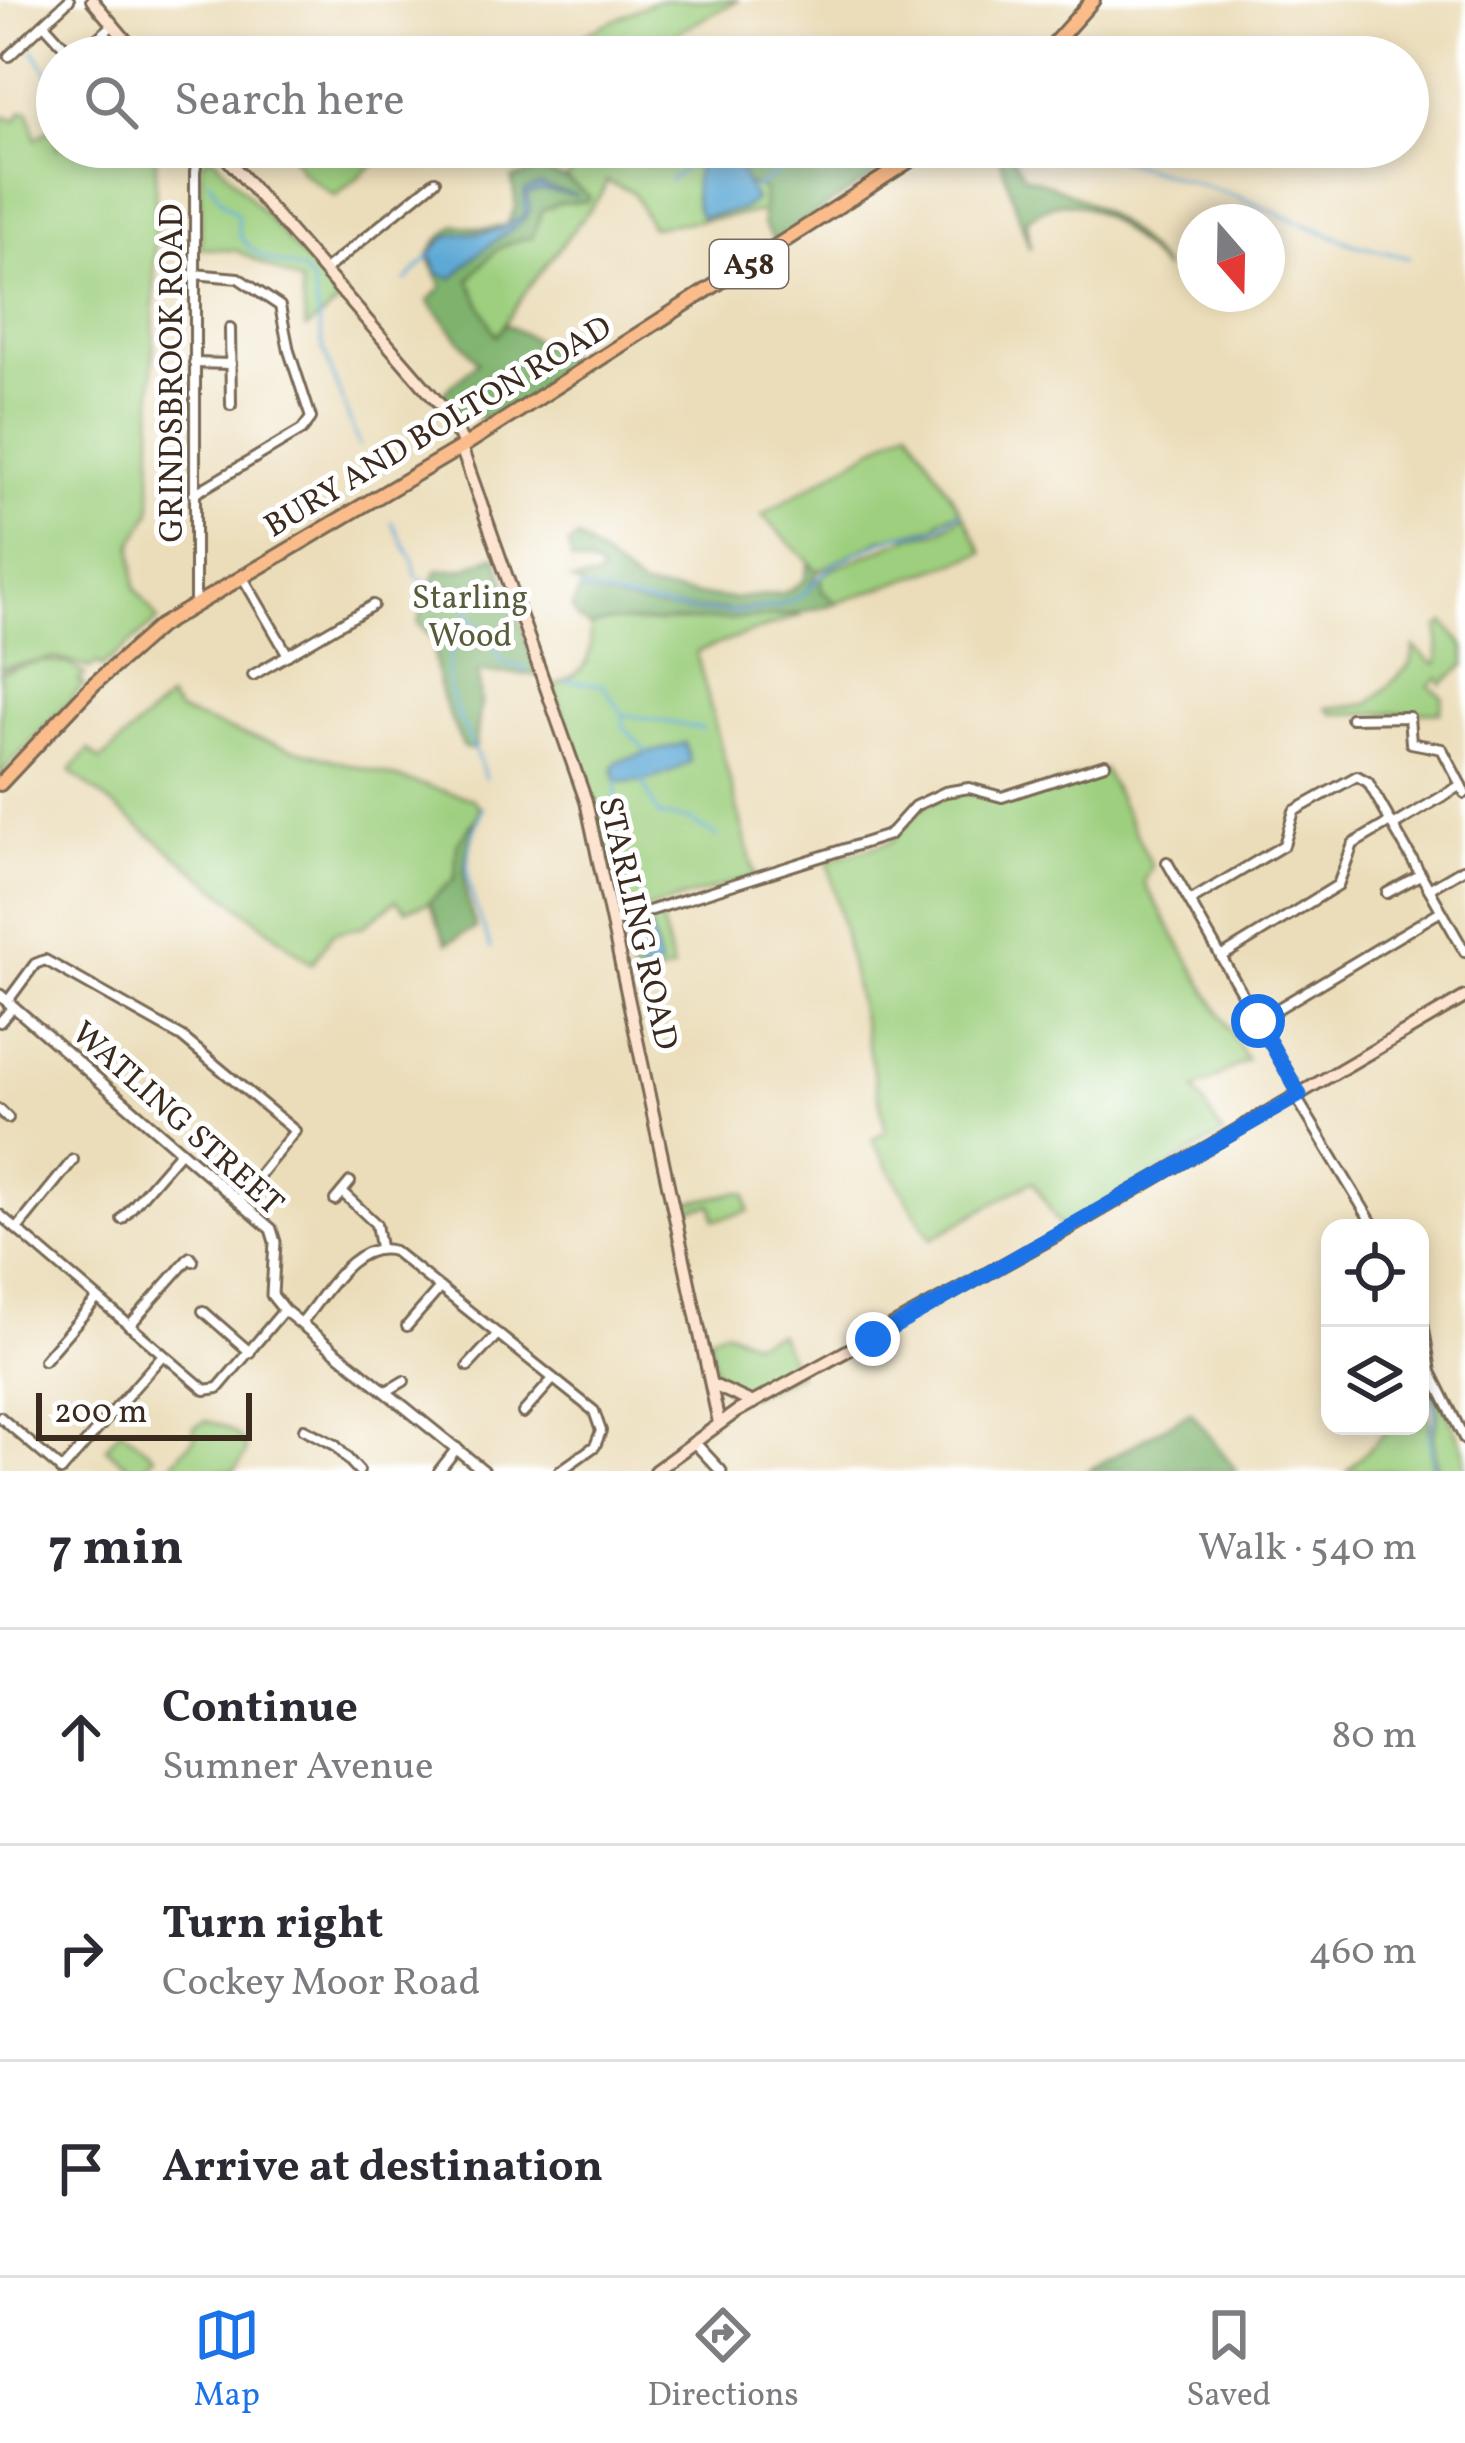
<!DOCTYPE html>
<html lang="en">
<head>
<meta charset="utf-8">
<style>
	:root { --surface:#fff; --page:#f2f2f3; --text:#2b2b33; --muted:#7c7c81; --line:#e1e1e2; --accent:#1a73e8 }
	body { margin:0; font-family:Vollkorn,serif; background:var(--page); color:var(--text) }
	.controls { position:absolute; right:36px; bottom:36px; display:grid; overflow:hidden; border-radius:24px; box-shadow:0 6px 18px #0003 }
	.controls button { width:108px; height:108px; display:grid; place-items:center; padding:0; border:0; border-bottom:3px solid var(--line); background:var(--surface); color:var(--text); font:60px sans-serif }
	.compass { position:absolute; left:1177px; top:204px; width:108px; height:108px; border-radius:50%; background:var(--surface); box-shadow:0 6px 18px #0003; rotate:160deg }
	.scale { position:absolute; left:36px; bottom:30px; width:216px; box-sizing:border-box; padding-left:12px; border:6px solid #3b2a1e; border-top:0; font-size:33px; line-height:42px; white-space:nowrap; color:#3b2a1e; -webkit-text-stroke:9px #fff; paint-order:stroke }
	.stop { position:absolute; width:36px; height:36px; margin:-27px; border:9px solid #1a73e8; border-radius:50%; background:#fff }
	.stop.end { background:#1a73e8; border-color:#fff; box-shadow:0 3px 12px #0008 }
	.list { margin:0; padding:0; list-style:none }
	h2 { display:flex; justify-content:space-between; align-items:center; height:156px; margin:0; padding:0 48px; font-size:51px }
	h2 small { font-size:39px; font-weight:400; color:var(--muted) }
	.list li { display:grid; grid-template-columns:78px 1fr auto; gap:36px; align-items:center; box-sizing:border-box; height:216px; padding:0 48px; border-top:3px solid var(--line) }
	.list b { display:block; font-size:45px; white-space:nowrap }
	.list p { margin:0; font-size:39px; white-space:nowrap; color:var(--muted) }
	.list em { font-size:39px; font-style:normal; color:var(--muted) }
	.icon { flex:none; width:66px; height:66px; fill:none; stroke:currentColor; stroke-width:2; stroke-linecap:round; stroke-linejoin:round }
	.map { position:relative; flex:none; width:1465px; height:1471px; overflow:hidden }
	.search { position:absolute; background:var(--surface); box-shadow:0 6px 18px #0003; left:36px; right:36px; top:36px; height:132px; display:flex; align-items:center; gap:30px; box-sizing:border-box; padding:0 42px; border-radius:66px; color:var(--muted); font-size:45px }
	.sheet { height:804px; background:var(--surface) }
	nav { display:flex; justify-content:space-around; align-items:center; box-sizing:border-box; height:168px; border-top:3px solid var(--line); background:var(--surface); font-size:33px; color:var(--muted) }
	nav a { display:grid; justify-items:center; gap:6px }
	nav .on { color:var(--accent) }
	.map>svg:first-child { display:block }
</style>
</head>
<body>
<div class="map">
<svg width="1465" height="1471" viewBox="0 0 1465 1471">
	<rect width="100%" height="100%" fill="#fff"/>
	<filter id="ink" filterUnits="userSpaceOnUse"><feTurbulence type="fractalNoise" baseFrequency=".00833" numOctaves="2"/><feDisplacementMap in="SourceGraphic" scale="24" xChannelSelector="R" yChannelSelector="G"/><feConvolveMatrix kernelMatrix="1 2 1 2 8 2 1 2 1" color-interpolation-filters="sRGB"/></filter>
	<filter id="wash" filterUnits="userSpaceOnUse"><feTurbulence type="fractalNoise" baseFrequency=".004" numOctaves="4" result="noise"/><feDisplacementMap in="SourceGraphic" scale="48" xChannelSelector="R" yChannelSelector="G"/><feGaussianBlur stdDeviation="2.7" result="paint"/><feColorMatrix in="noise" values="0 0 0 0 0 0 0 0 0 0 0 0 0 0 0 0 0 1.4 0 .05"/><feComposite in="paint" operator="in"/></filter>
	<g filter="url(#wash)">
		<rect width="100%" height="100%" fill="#ebddb9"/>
		<g fill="#9dcf7e" stroke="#6c7c4e" stroke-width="3">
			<polygon points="657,0 739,0 682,30 650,57 571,57 565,45 576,38"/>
			<polygon points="22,111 29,111 36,139 48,130 57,134 57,147 156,147 151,512 133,543 135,587 158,620 102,667 97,663 91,668 55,658 0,668 0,123 5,116 17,120"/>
			<polygon points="287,147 396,147 335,196 302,172"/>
			<path d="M593,147H632L645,164L692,165L740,158L729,167L741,182L764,189L763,212L651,227L633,192L606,181L603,192L531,284L496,337L469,280C488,258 501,240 531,238L542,210L559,203L587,201L589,196L566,179Z"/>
			<polygon points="213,156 341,301 309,327 306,328 301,283 237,251 201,248 201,167 205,159"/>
			<polygon points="909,427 961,511 943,518 935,527 882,539 818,571 762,515"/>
			<polygon points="964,515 983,553 837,603 822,591 821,576 833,569 912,536 938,532"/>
			<path d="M802,615L696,652L755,876L619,918L595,804L554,686C589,668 590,665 591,627L605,620L641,623Z"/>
			<polygon points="1445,623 1465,647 1465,665 1442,684 1439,677 1429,686 1443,697 1440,712 1333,714 1327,708 1369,704 1411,664 1414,647 1432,663 1438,663 1439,627"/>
			<polygon points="42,661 70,664 85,675 78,681 84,685 0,775 0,672"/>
			<polygon points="168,699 179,712 244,735 473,799 480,807 476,819 457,843 455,878 426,904 406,910 396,900 364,926 333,933 312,964 70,771 89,750 100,761"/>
			<polygon points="1104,769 1152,866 1144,883 1247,1060 1195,1090 1223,1135 1061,1228 1033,1181 931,1239 872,1140 886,1131 828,860 891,842 923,807 943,797 968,791 1007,802"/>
			<polygon points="660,913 673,970 634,980 622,925"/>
			<polygon points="738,1192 746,1194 749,1211 715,1220 712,1205 683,1211 682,1204"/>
			<path d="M725,1330L753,1342L778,1333L798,1374L748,1396C713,1382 715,1371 709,1336Z"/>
			<polygon points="1431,1381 1465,1449 1465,1471 1438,1471 1433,1439 1438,1414"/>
			<path d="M1425,1389C1428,1416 1432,1443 1432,1471H1347L1392,1426H1420V1395Z"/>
			<path d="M206,1421C219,1423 247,1435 246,1453C245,1457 236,1468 234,1471H172L169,1468L195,1437L194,1427Z"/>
			<polygon points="121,1429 154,1456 141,1471 134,1471 106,1448"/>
		</g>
		<g fill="#7eb26d" stroke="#5c6e46" stroke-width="3">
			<polygon points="808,147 919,147 774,240 763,224 764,189 741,182 729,167 751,148 757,154"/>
			<path d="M996,147L1012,156L1024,176C1082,193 1128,222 1165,270C1138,246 1094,193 1053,205C1044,208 1035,214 1027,219L1030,249Z"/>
			<path d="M539,171L566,179L590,197L587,201L559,203L542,210L532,238C501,240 488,257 469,280L496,336L505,324L580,364L493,421L453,410L440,396L478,362L428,301L442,287L428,256L436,242L456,225L487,229L507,225L516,206L512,179Z"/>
			<path d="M578,538L642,588L733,599L784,593L804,581L809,562L818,571C812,583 807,593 794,599C747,620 615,608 572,581L595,579L602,574L596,567L571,561L569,544Z"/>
			<path d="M496,555L538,675L478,672L481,702L475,750L464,748C447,713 433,683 435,643L418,623L436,571L463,569Z"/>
			<path d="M821,576L822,591L837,603C777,623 711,619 647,622C627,623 610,618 591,627L578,619L572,609L579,591C639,606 781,640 821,576Z"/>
			<path d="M476,819C461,864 460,883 476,928L447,943L429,902L455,878L457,843Z"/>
			<polygon points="1191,1412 1237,1471 1087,1471"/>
		</g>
		<g fill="#5da9d5" stroke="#4c6a7a" stroke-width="3">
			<path d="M710,160L737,165L755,200L741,210L701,217C692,202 694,183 697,166Z"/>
			<path d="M540,185L578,196L541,190L527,194L530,211L525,219L475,256L453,278L438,274L430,255C451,222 467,239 496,230C506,228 516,219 525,215L524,191Z"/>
			<path d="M685,743L690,762C669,774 642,786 617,781L613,768L618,761Z"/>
			<polygon points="647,927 651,928 660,967 639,972 629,933"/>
		</g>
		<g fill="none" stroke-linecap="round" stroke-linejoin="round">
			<g stroke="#5da9d5" stroke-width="3">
				<polyline points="33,50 57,86"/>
				<polyline points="1099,147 1104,155 1233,195 1355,245 1409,258"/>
				<polyline points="209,180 221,201 237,215 239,235 249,247 264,258 301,270 313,283 323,348 359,446"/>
				<polyline points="669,180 683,170"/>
				<polyline points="751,190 805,156 834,147"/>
				<polyline points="406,281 430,255"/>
				<path d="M392,522L413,560L416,576L462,598C475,632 491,627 502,662L527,670"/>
				<path d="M581,589C644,605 729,625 792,601C811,593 817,575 834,565C852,555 873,544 893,537C906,533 927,534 938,527C947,521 951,517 961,513"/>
				<path d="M471,621C418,681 470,721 485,778"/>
				<polyline points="566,681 603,685 623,714 703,729"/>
				<polyline points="623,716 624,727 648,753"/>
				<polyline points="642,780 659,816 688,819 718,837"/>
				<path d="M483,807C457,874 467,883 491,948"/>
				<polyline points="605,837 616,799 617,781"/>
				<polyline points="1429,1384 1435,1414 1430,1438 1435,1471"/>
			</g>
		</g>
	</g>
	<g filter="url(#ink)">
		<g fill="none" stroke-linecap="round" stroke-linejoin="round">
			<defs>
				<g id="minor">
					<polyline points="44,24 74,57"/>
					<polyline points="86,48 113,25"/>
					<polyline points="9,56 69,0"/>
					<polyline points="324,271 435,181"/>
					<polyline points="230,328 231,405"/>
					<polyline points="194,363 231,364"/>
					<polyline points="194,494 302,430 311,418 289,351 280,306 238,278 194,274"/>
					<polyline points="242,576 288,655"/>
					<polyline points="195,604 195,172 197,160 209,147"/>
					<polyline points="253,675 373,605"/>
					<polyline points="1351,718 1409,717 1411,743 1442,749 1465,793"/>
					<polyline points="1393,826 1461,785"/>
					<polyline points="1167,862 1300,1095"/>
					<polyline points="1429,889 1463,869"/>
					<polyline points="1387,893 1420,875"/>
					<polyline points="1190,901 1284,845 1294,811 1357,776 1368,782 1465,952"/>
					<polyline points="614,922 889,835 915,806 945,792 969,788 1002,797 1105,764"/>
					<polyline points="1221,957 1338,885 1353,844 1390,822"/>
					<polyline points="7,1002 35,964 45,960 182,1037 295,1131 238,1201"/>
					<polyline points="1257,1021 1441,911"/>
					<polyline points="0,1022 13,1007"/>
					<polyline points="1296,1097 1375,1228"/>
					<polyline points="0,1110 8,1118"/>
					<polyline points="342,1192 376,1224 380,1247"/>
					<polyline points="335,1200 350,1182"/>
					<polyline points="0,1215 205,1390 218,1388 284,1310"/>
					<polyline points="122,1219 181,1151"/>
					<polyline points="17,1229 73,1160"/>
					<polyline points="1420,1304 1431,1372 1465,1440"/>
					<polyline points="203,1311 250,1352"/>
					<path d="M301,1323C325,1295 354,1239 394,1251L594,1411L601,1431L595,1446L560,1471"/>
					<polyline points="129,1326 190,1257 193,1261"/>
					<polyline points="407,1326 440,1288"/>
					<polyline points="44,1360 97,1299"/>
					<polyline points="468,1366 496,1336"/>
					<polyline points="387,1391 404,1381"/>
					<polyline points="523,1413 553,1379"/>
					<polyline points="0,1417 62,1470"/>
					<polyline points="304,1429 335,1445 359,1471"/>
					<polyline points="61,1471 162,1356"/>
					<polyline points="439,1471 457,1448"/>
				</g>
				<g id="tertiary">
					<polyline points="0,995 271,1229 275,1242 272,1295 284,1310 484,1471"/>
					<polyline points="694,1442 721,1471"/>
				</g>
				<g id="secondary">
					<polyline points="92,0 140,57"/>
					<polyline points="217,147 441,406 465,445"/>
					<polyline points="461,447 586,801 719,1423"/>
					<polyline points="711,1384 753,1403"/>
					<polyline points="655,1471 736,1412 1066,1230 1465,997"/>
				</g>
				<g id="trunk">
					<polyline points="1042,57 1093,0"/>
					<polyline points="0,784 94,684 160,626 465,445 931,147"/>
				</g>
			</defs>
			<use href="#minor" stroke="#796954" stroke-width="14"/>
			<use href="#tertiary" stroke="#796954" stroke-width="15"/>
			<use href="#secondary" stroke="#796954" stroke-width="16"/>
			<use href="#trunk" stroke="#796954" stroke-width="18"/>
			<use href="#minor" stroke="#fff" stroke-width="8"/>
			<use href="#tertiary" stroke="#fff" stroke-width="9"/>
			<use href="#secondary" stroke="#fde4d1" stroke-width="10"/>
			<use href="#trunk" stroke="#fabc8b" stroke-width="12"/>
		</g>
	</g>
	<g fill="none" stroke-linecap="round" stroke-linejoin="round" filter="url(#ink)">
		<polyline stroke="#1a73e8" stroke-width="15" points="873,1339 1300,1095 1258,1021"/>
	</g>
	<g text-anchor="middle" stroke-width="10" stroke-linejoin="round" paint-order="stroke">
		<rect fill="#fff" stroke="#766a62" stroke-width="3" x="710" y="240" width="78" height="48" rx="9"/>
		<g font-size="30" font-weight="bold" fill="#3b2a1e">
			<text x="749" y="274">A58</text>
		</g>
		<g font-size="33" fill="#3b2a1e" stroke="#fff">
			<text transform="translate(170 373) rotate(-90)" y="12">GRINDSBROOK ROAD</text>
			<text transform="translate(437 425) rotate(-31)" y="12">BURY AND BOLTON ROAD</text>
			<text transform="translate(640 923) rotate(77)" y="12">STARLING ROAD</text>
			<text transform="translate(179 1117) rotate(42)" y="12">WATLING STREET</text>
		</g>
		<g font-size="33" fill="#585c3b" stroke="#fff">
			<text x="470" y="608">Starling<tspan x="470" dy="38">Wood</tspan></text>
		</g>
	</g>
</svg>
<div class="controls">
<button><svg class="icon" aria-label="locate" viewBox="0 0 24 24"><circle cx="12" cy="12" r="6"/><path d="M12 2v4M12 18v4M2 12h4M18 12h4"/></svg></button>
<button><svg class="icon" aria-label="layers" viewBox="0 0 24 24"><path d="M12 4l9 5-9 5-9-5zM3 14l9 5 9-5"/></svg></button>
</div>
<svg class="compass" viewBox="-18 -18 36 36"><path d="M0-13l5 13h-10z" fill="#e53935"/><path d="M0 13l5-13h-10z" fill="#7c7c81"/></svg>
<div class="scale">200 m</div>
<div class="stop" style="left:1258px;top:1021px"></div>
<div class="stop end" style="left:873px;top:1339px"></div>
<div class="search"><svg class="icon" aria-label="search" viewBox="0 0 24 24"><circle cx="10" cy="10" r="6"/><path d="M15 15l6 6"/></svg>Search here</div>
</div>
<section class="sheet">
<h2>7 min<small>Walk · 540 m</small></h2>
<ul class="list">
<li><svg class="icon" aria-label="ahead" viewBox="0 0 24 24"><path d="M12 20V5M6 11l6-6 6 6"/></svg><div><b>Continue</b><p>Sumner Avenue</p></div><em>80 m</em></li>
<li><svg class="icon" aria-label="right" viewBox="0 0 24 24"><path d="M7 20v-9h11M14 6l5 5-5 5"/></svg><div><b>Turn right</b><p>Cockey Moor Road</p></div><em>460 m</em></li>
<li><svg class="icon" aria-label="arrive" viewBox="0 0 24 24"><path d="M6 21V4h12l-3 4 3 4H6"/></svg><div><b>Arrive at destination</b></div></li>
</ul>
</section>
<nav>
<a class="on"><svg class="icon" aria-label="map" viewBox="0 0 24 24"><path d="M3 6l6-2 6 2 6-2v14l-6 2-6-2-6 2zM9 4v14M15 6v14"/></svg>Map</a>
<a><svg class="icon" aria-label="directions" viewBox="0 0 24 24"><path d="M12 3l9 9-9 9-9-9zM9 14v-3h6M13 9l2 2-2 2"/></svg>Directions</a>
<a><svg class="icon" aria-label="saved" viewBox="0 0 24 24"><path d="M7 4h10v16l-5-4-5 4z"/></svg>Saved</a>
</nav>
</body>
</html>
